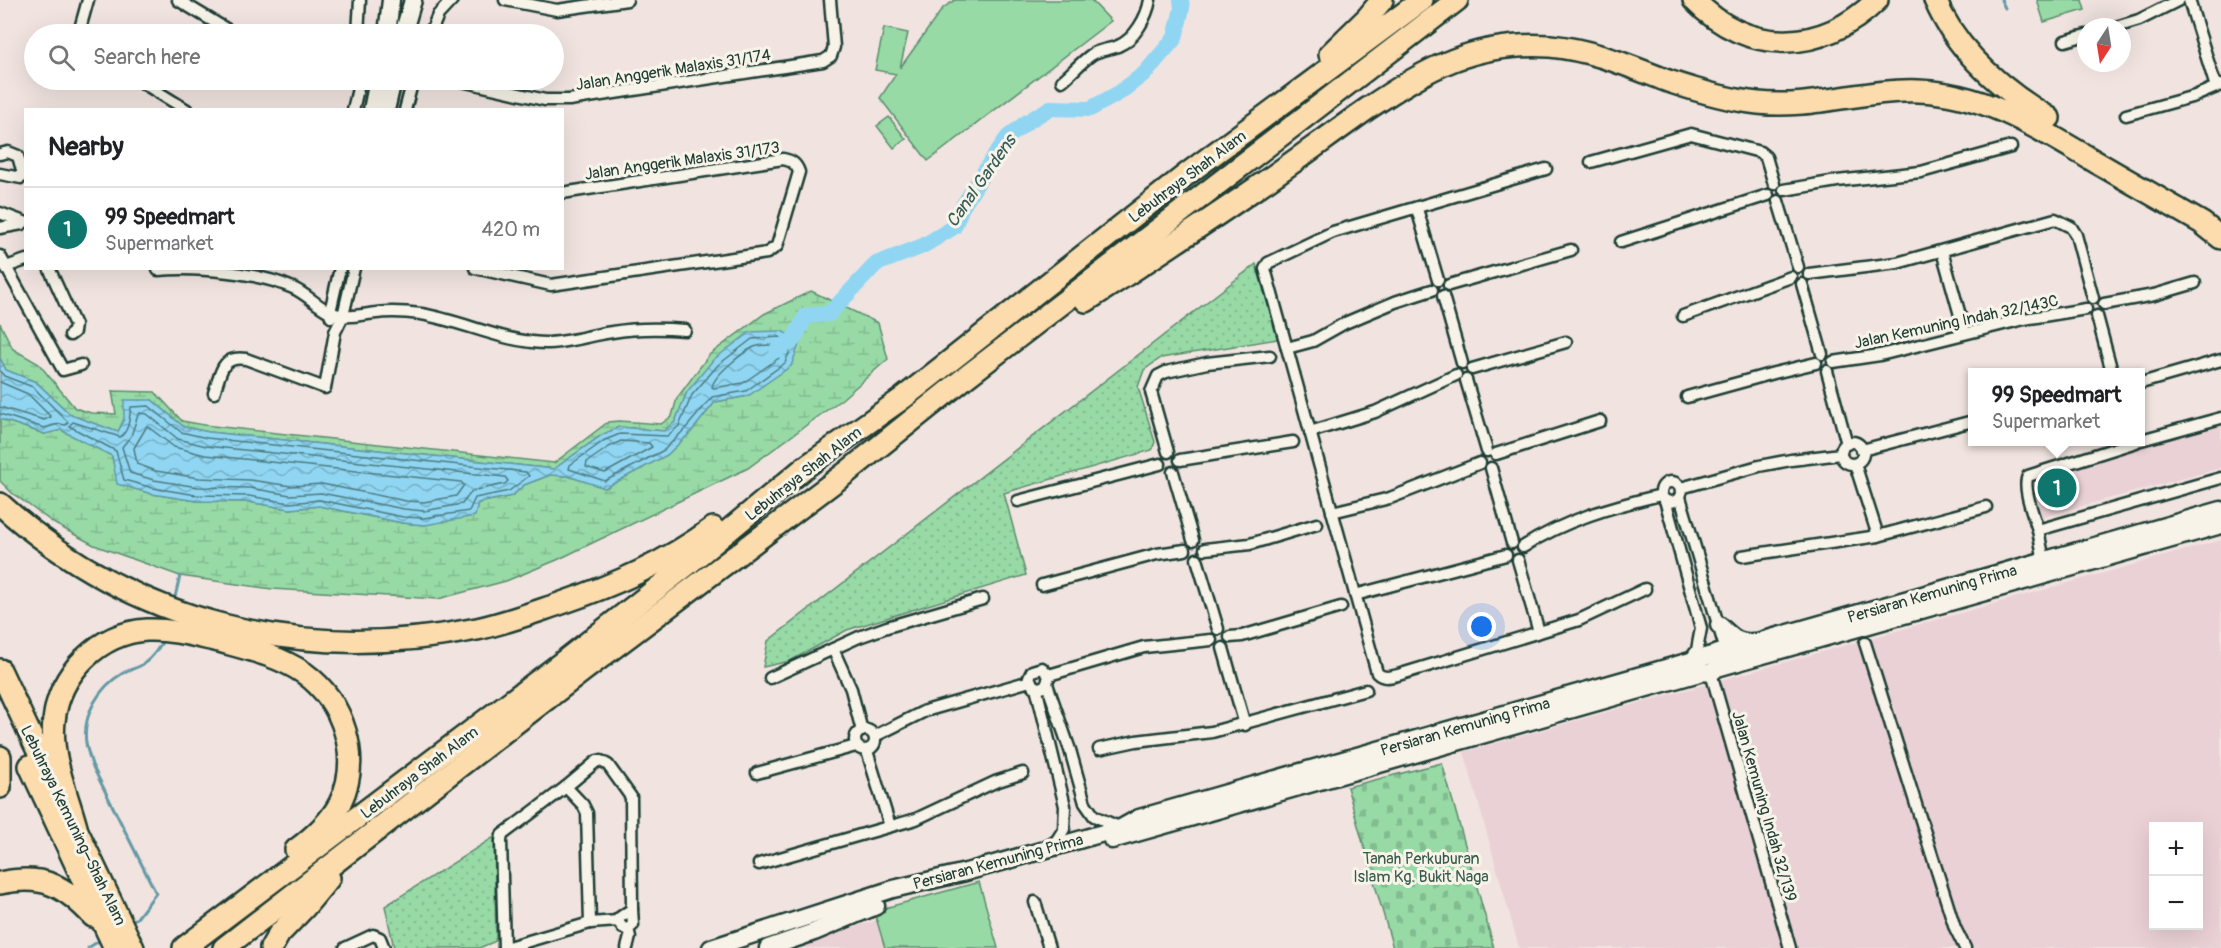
<!DOCTYPE html>
<html lang="en">
<head>
<meta charset="utf-8">
<style>
	:root { --surface:#fff; --page:#f2f2f2; --text:#202124; --muted:#757577; --line:#e0e0e0; --accent:#0f766e }
	body { margin:0; font-family:Pangolin,sans-serif; background:var(--page); color:var(--text) }
	.controls { position:absolute; right:18px; bottom:18px; display:grid; overflow:hidden; border-radius:0px; box-shadow:0 6px 24px #0002 }
	.controls button { width:54px; height:54px; display:grid; place-items:center; padding:0; border:0; border-bottom:2px solid var(--line); background:var(--surface); color:var(--text); font:30px sans-serif }
	.compass { position:absolute; left:2077px; top:18px; width:54px; height:54px; border-radius:50%; background:var(--surface); box-shadow:0 6px 24px #0002; rotate:192deg }
	.you { position:absolute; left:1482px; top:627px; width:21px; height:21px; margin:-15px; border:4px solid #fff; border-radius:50%; background:#1a73e8; box-shadow:0 0 0 9px #1a73e833 }
	.badge { display:grid; place-items:center; width:39px; height:39px; border-radius:50%; background:var(--accent); color:#fff; font-size:20px; font-weight:700 }
	.pin { position:absolute; translate:-50% -50%; border:3px solid #fff; box-shadow:0 2px 6px #0006 }
	.popup { position:absolute; left:1968px; top:368px; width:177px; height:78px; box-sizing:border-box; display:grid; place-content:center; border-radius:0px; background:var(--surface); filter:drop-shadow(0 2px 4px #0005); font-size:20px; white-space:nowrap; color:var(--muted) }
	.popup b { font-size:22px; color:var(--text) }
	.popup::after { content:''; position:absolute; left:50%; top:100%; margin-left:-12px; border:12px solid transparent; border-top-color:var(--surface) }
	.list { margin:0; padding:0; list-style:none }
	h2 { display:flex; justify-content:space-between; align-items:center; height:78px; margin:0; padding:0 24px; font-size:26px }
	h2 small { font-size:20px; font-weight:400; color:var(--muted) }
	.list li { display:grid; grid-template-columns:39px 1fr auto; gap:18px; align-items:center; box-sizing:border-box; height:84px; padding:0 24px; border-top:2px solid var(--line) }
	.list b { display:block; font-size:22px; white-space:nowrap }
	.list p { margin:0; font-size:20px; white-space:nowrap; color:var(--muted) }
	.list em { font-size:20px; font-style:normal; color:var(--muted) }
	.icon { flex:none; width:33px; height:33px; fill:none; stroke:currentColor; stroke-width:2; stroke-linecap:round; stroke-linejoin:round }
	.map { position:relative; flex:none; width:2221px; height:948px; overflow:hidden }
	.search { position:absolute; background:var(--surface); box-shadow:0 6px 24px #0002; left:24px; top:24px; width:540px; height:66px; display:flex; align-items:center; gap:15px; box-sizing:border-box; padding:0 21px; border-radius:33px; color:var(--muted); font-size:22px }
	.panel { position:absolute; background:var(--surface); box-shadow:0 6px 24px #0002; left:24px; top:108px; width:540px; height:162px; border-radius:0px }
	.map>svg:first-child { display:block }
</style>
</head>
<body>
<div class="map">
<svg width="2221" height="948" viewBox="0 0 2221 948">
	<defs>
		<pattern id="wetland-marsh" width="20" height="14" patternUnits="userSpaceOnUse" patternTransform="scale(1.5)"><rect width="20" height="14" fill="#97daa6"/><path d="M1 5h8M5 5V1M11 12h8M15 12V8" fill="none" stroke="#82bc90"/></pattern>
		<pattern id="cemetery-stones" width="16" height="16" patternUnits="userSpaceOnUse" patternTransform="scale(1.5)"><rect width="16" height="16" fill="#97daa6"/><path d="M2 7V4a2 2 0 0 1 4 0v3zM10 15v-3a2 2 0 0 1 4 0v3z" fill="#82bc90"/></pattern>
		<pattern id="park-dots" width="8" height="8" patternUnits="userSpaceOnUse" patternTransform="scale(1.5)"><rect width="8" height="8" fill="#97daa6"/><path d="M2 2h.1M6 6h.1" fill="none" stroke="#82bc90" stroke-width="1.8" stroke-linecap="round"/></pattern>
		<pattern id="water-waves" width="16" height="10" patternUnits="userSpaceOnUse" patternTransform="scale(1.5)"><rect width="16" height="10" fill="#90d6f2"/><path d="M0 5q4-4 8 0t8 0" fill="none" stroke="#75afc5"/></pattern>
	</defs>
	<rect width="100%" height="100%" fill="#f1e4e0"/>
	<filter id="ink" filterUnits="userSpaceOnUse"><feTurbulence type="fractalNoise" baseFrequency=".0167" numOctaves="2"/><feDisplacementMap in="SourceGraphic" scale="12" xChannelSelector="R" yChannelSelector="G"/><feConvolveMatrix kernelMatrix="1 2 1 2 8 2 1 2 1" color-interpolation-filters="sRGB"/></filter>
	<g filter="url(#ink)">
		<g fill="#ead1d6" fill-rule="evenodd">
			<polygon points="2221,421 2221,468 2039,518 2029,483 2031,478 2142,443"/>
			<path d="M2221,540V948H1519L1464,752ZM2154,826H2198V926H2154Z"/>
			<polygon points="877,920 885,948 790,948"/>
		</g>
		<g fill="#97daa6" stroke="#5b8c6d" stroke-width="1.5">
			<polygon points="955,0 1091,0 1111,21 928,161 880,98 896,74 875,70 884,28 908,33 900,68 943,8"/>
			<polygon points="2037,0 2082,0 2085,10 2044,22"/>
			<polygon points="889,117 906,139 894,148 877,126"/>
			<polygon points="979,882 998,948 885,948 874,911"/>
		</g>
		<polygon fill="url(#wetland-marsh)" stroke="#5b8c6d" stroke-width="1.5" points="811,291 878,323 888,359 842,399 748,468 557,560 506,581 438,599 272,589 180,576 94,545 55,524 12,493 0,481 0,419 44,434 61,430 112,456 118,484 152,494 197,501 248,502 290,509 319,506 402,523 425,525 478,503 512,496 524,485 550,475 568,476 605,488 667,455 691,432 715,402 748,396 687,392 675,422 664,431 619,427 602,435 554,469 209,432 184,427 152,400 124,419 118,432 71,415 36,382 6,370 0,358 0,323 13,349 39,364 75,408 91,413 116,414 112,391 155,392 182,421 204,425 554,463 608,422 619,421 661,424 672,416 677,398 709,355 764,314"/>
		<polygon fill="url(#cemetery-stones)" stroke="#5b8c6d" stroke-width="1.5" points="1442,763 1494,948 1393,948 1347,787"/>
		<g fill="url(#park-dots)" stroke="#5b8c6d" stroke-width="1.5">
			<polygon points="1256,264 1278,339 1161,358 1144,370 1138,387 1155,442 1152,450 1004,493 1026,575 847,630 790,661 763,667 768,641"/>
			<polygon points="494,837 496,941 479,948 394,948 385,906"/>
		</g>
		<polygon fill="url(#water-waves)" stroke="#6399a6" stroke-width="1.5" points="782,331 800,342 791,366 748,396 715,402 691,432 667,455 605,488 568,476 550,475 524,485 512,496 478,503 475,516 425,525 403,523 319,506 290,509 248,502 197,501 152,494 117,484 112,456 61,430 45,434 0,419 0,358 6,370 36,382 71,415 118,432 124,419 124,400 152,400 184,427 209,432 554,469 602,435 619,427 664,431 675,422 687,392 713,360 750,332"/>
		<g fill="none" stroke-linecap="round" stroke-linejoin="round">
			<g stroke="#4c7a80" stroke-width="1.5">
				<polygon points="780,337 792,345 785,363 746,391 712,397 686,428 664,450 605,481 569,469 570,465 605,440 620,434 667,436 679,426 692,395 718,365 752,339"/>
				<path d="M778,345L782,349L779,358L743,383L714,388L712,387C714,375 742,353 754,347C760,344 771,345 778,345Z"/>
				<polyline points="0,371 4,376 33,387 68,422 66,425 59,424 44,428 0,414"/>
				<polyline points="0,382 28,394 51,417 44,420 0,407"/>
				<path d="M149,406L181,432L207,438L526,472L529,476L509,491L475,498L469,511L424,518L403,517L320,500L290,503L249,496L197,495L153,488L124,480L116,451L69,426L73,422L120,437C130,430 129,417 131,407Z"/>
				<polygon points="140,413 147,414 178,439 206,446 505,477 508,481 505,484 472,491 462,504 424,511 404,509 321,493 290,495 250,488 198,487 154,480 130,473 122,447 131,436 138,415"/>
				<polygon points="147,426 174,447 205,455 461,482 464,485 456,496 424,502 406,501 322,484 291,486 250,480 199,478 156,471 137,464 134,448"/>
				<polygon points="621,441 649,443 652,447 605,473 586,467 587,462 609,447"/>
			</g>
			<g stroke="#6399a6" stroke-width="3">
				<polyline points="2001,0 2005,8"/>
				<polyline points="174,601 180,576"/>
				<path d="M130,922L137,918L156,893L92,765C90,758 87,750 86,743C82,715 99,687 123,673C128,670 134,669 140,666C151,660 158,649 164,639"/>
				<polyline points="88,948 102,939"/>
			</g>
			<polyline stroke="#90d6f2" stroke-width="16" points="777,350 794,339 806,316 829,314 876,264 923,246 954,227 961,209 993,158 1008,137 1027,122 1050,108 1090,109 1119,93 1145,73 1175,38 1182,8 1181,0"/>
			<defs>
				<g id="street">
					<polyline points="178,0 231,32 243,34"/>
					<polyline points="505,0 557,10 627,0"/>
					<polyline points="2189,0 2216,87"/>
					<polyline points="2116,27 2139,20 2179,0"/>
					<polyline points="82,34 81,25 88,0"/>
					<polyline points="358,34 360,0"/>
					<polyline points="430,34 438,15 452,0"/>
					<polyline points="2065,41 2086,35"/>
					<polyline points="138,80 187,110"/>
					<polyline points="457,80 545,100 569,100 823,61 831,56 834,47 830,0"/>
					<path d="M1062,81C1072,73 1081,62 1091,55C1100,49 1109,50 1118,46C1135,39 1147,17 1150,0"/>
					<polyline points="353,110 360,80"/>
					<polyline points="405,110 413,80"/>
					<polyline points="2126,115 2195,96 2221,85"/>
					<polyline points="0,154 8,152 18,156 23,174 21,178 0,174"/>
					<polyline points="1591,162 1691,134 1760,152 1766,157 1774,184"/>
					<path d="M1546,169L1333,232L1268,263L1265,269L1377,673C1383,679 1390,677 1398,675L1579,620L1645,589"/>
					<polyline points="1784,190 1837,181 1921,172 2011,147"/>
					<polyline points="1778,201 1798,267"/>
					<polyline points="1417,209 1438,280"/>
					<polyline points="0,213 24,222"/>
					<polyline points="0,228 22,224 24,222"/>
					<polyline points="1621,242 1768,195"/>
					<polyline points="1942,251 1965,333"/>
					<polyline points="0,256 63,370 81,365"/>
					<polyline points="6,267 26,260"/>
					<polyline points="49,268 75,325 74,332 70,335"/>
					<path d="M475,268L551,285L767,253L777,246L799,172C796,163 792,161 783,159L562,193"/>
					<path d="M158,270C196,267 258,272 293,288C311,296 323,314 344,316C354,317 366,314 376,313C391,311 406,312 421,314C463,321 502,342 545,343C568,343 590,335 612,332C636,328 660,328 685,330"/>
					<polyline points="1809,274 1897,263 2055,219 2071,227 2076,235 2093,298"/>
					<polyline points="1802,284 1822,354"/>
					<polyline points="1449,285 1571,250"/>
					<polyline points="1443,296 1462,363"/>
					<polyline points="2104,304 2154,295 2195,283"/>
					<polyline points="1683,316 1791,277"/>
					<polyline points="2097,316 2112,372"/>
					<polyline points="331,317 330,312 340,268"/>
					<polyline points="1287,348 1313,341 1345,323 1395,302 1432,290"/>
					<polyline points="1833,362 1880,355 2024,319 2086,309"/>
					<polyline points="1472,369 1566,342"/>
					<polyline points="1827,371 1847,444"/>
					<polyline points="1466,380 1487,451"/>
					<polyline points="2141,383 2221,360"/>
					<path d="M214,393C221,373 221,355 246,359L325,388L335,332L343,316L354,268"/>
					<polyline points="1687,397 1774,373 1816,363"/>
					<polyline points="1310,432 1375,412 1456,375"/>
					<polyline points="2141,440 2221,418"/>
					<circle cx="1852" cy="453" r="11"/>
					<polyline points="1862,450 1973,421"/>
					<polyline points="1168,452 1151,392 1158,376 1166,372 1207,363 1270,356"/>
					<polyline points="1496,454 1600,421"/>
					<polyline points="1180,460 1293,442"/>
					<polyline points="1855,464 1878,536"/>
					<polyline points="1491,468 1512,543"/>
					<polyline points="1173,472 1193,540"/>
					<circle cx="1671" cy="492" r="10"/>
					<polyline points="1681,488 1759,466 1791,460 1841,454"/>
					<polyline points="1680,497 1726,651 1724,655"/>
					<polyline points="1665,500 1701,628 1697,650 1689,661"/>
					<polyline points="1018,501 1160,464"/>
					<polyline points="1332,512 1390,498 1480,463"/>
					<path d="M2038,530C2034,517 2022,487 2028,476L2136,442"/>
					<path d="M1523,547C1564,520 1614,506 1661,495"/>
					<polyline points="1205,549 1250,544 1317,524"/>
					<polyline points="1742,556 1878,536 1986,507"/>
					<polyline points="1197,559 1218,629"/>
					<polyline points="1518,560 1539,632"/>
					<polyline points="2044,561 2038,530 2221,478"/>
					<polyline points="1042,585 1157,554 1185,550"/>
					<polyline points="1355,595 1506,555"/>
					<polyline points="1230,637 1242,636 1341,607"/>
					<polyline points="1865,643 1955,928 1965,948"/>
					<polyline points="1223,648 1245,725"/>
					<polyline points="833,649 851,689 862,731"/>
					<polyline points="1711,673 1790,948"/>
					<polyline points="1049,675 1144,647 1211,640"/>
					<polyline points="770,678 859,637 887,627 983,599"/>
					<polyline points="1047,684 1041,688 1033,686 1029,677 1032,671 1042,668 1049,675 1047,684 1070,750 1085,803 1094,816 1119,827"/>
					<polyline points="1036,687 1065,806 1064,829 1057,840 1050,845"/>
					<circle cx="865" cy="740" r="10"/>
					<polyline points="875,736 925,711 1030,681"/>
					<polyline points="1099,749 1136,741 1212,732 1366,690"/>
					<polyline points="867,751 890,826"/>
					<polyline points="757,773 856,746"/>
					<polyline points="566,787 583,805 587,813 590,923"/>
					<polyline points="759,864 916,819 995,782 1023,773"/>
					<polyline points="1035,902 1049,948"/>
					<polygon points="632,909 633,925 628,929 623,928 619,923 619,918"/>
					<polyline points="345,948 373,935 380,938 384,948"/>
					<polyline points="504,948 501,841 502,835 566,787 597,761 601,761 608,765 631,797 632,909"/>
					<polyline points="505,948 590,923 618,921"/>
					<polyline points="627,948 630,937 628,929"/>
				</g>
				<g id="secondary">
					<polyline points="387,34 391,0"/>
					<polyline points="403,34 413,0"/>
					<polyline points="372,110 378,80"/>
					<polyline points="386,110 393,80"/>
					<path d="M1719,625C1731,635 1736,644 1753,642"/>
					<polyline points="1112,840 1703,672 1711,673 1717,668 2221,525"/>
					<polyline points="711,948 893,889 966,872 1121,828 1139,818 2221,510"/>
					<polyline points="768,948 814,932 876,906"/>
				</g>
				<g id="highway">
					<path d="M1694,0C1748,56 1822,54 1877,0"/>
					<path d="M1935,0C1957,52 2002,90 2049,118"/>
					<polyline points="1330,54 1368,17 1382,0"/>
					<path d="M1086,301C1143,264 1200,227 1256,188C1294,162 1330,135 1367,109C1428,68 1474,41 1550,46C1593,50 1629,66 1668,81C1698,91 1728,100 1758,103C1813,109 1865,89 1918,91C1983,93 2035,126 2089,158C2127,180 2164,201 2202,223L2221,238"/>
					<path d="M0,504C134,625 301,664 477,629C505,623 532,613 559,604C614,585 666,563 713,528"/>
					<polyline points="0,670 53,783"/>
					<polyline points="0,757 0,787"/>
					<polyline points="30,766 115,948"/>
					<polyline points="70,816 133,948"/>
					<path d="M76,827C67,793 50,757 54,721C59,673 99,633 147,630C171,629 196,636 219,641C248,649 279,656 304,673C344,702 362,758 340,803C331,821 312,838 296,850"/>
					<path d="M0,883C43,874 64,885 93,916"/>
					<polyline points="184,948 567,659 687,565 804,468 903,398 1187,174 1422,0"/>
					<polyline points="224,948 584,670 846,473 966,377 1457,0"/>
					<polyline points="271,948 279,934 304,908 329,878"/>
				</g>
			</defs>
			<use href="#street" stroke="#1f3d34" stroke-width="15"/>
			<use href="#secondary" stroke="#1f3d34" stroke-width="21"/>
			<use href="#highway" stroke="#1f3d34" stroke-width="26"/>
			<use href="#street" stroke="#f7f3e8" stroke-width="10"/>
			<use href="#secondary" stroke="#f7f3e8" stroke-width="16"/>
			<use href="#highway" stroke="#fcdcac" stroke-width="21"/>
		</g>
	</g>
	<g text-anchor="middle" stroke-width="6" stroke-linejoin="round" paint-order="stroke">
		<g font-size="16" fill="#1f3d34" stroke="#f7f3e8">
			<text transform="translate(673 69) rotate(-9)" y="6">Jalan Anggerik Malaxis 31/174</text>
			<text transform="translate(682 160) rotate(-8)" y="6">Jalan Anggerik Malaxis 31/173</text>
			<text transform="translate(1187 176) rotate(-37)" y="6">Lebuhraya Shah Alam</text>
			<text transform="translate(1956 321) rotate(-12)" y="6">Jalan Kemuning Indah 32/143C</text>
			<text transform="translate(803 473) rotate(-38)" y="6">Lebuhraya Shah Alam</text>
			<text transform="translate(1932 593) rotate(-16)" y="6">Persiaran Kemuning Prima</text>
			<text transform="translate(1465 726) rotate(-16)" y="6">Persiaran Kemuning Prima</text>
			<text transform="translate(419 772) rotate(-37)" y="6">Lebuhraya Shah Alam</text>
			<text transform="translate(1765 806) rotate(74)" y="6">Jalan Kemuning Indah 32/139</text>
			<text transform="translate(74 825) rotate(64)" y="6">Lebuhraya Kemuning–Shah Alam</text>
			<text transform="translate(998 861) rotate(-15)" y="6">Persiaran Kemuning Prima</text>
		</g>
		<g font-size="16" fill="#375c4b" stroke="#f7f3e8">
			<text x="1421" y="864">Tanah Perkuburan<tspan x="1421" dy="18">Islam Kg. Bukit Naga</tspan></text>
		</g>
		<g font-size="18" font-style="italic" fill="#365c5a" stroke="#f7f3e8">
			<text transform="translate(981 181) rotate(-55)" y="6">Canal Gardens</text>
		</g>
	</g>
</svg>
<div class="controls">
<button>+</button>
<button>−</button>
</div>
<svg class="compass" viewBox="-18 -18 36 36"><path d="M0-13l5 13h-10z" fill="#e53935"/><path d="M0 13l5-13h-10z" fill="#757577"/></svg>
<div class="you"></div>
<div class="pin badge" style="left:2057px;top:488px">1</div>
<div class="popup"><b>99 Speedmart</b>Supermarket</div>
<div class="search"><svg class="icon" aria-label="search" viewBox="0 0 24 24"><circle cx="10" cy="10" r="6"/><path d="M15 15l6 6"/></svg>Search here</div>
<section class="panel">
<h2>Nearby<small></small></h2>
<ul class="list">
<li><span class="badge">1</span><div><b>99 Speedmart</b><p>Supermarket</p></div><em>420 m</em></li>
</ul>
</section>
</div>
</body>
</html>
